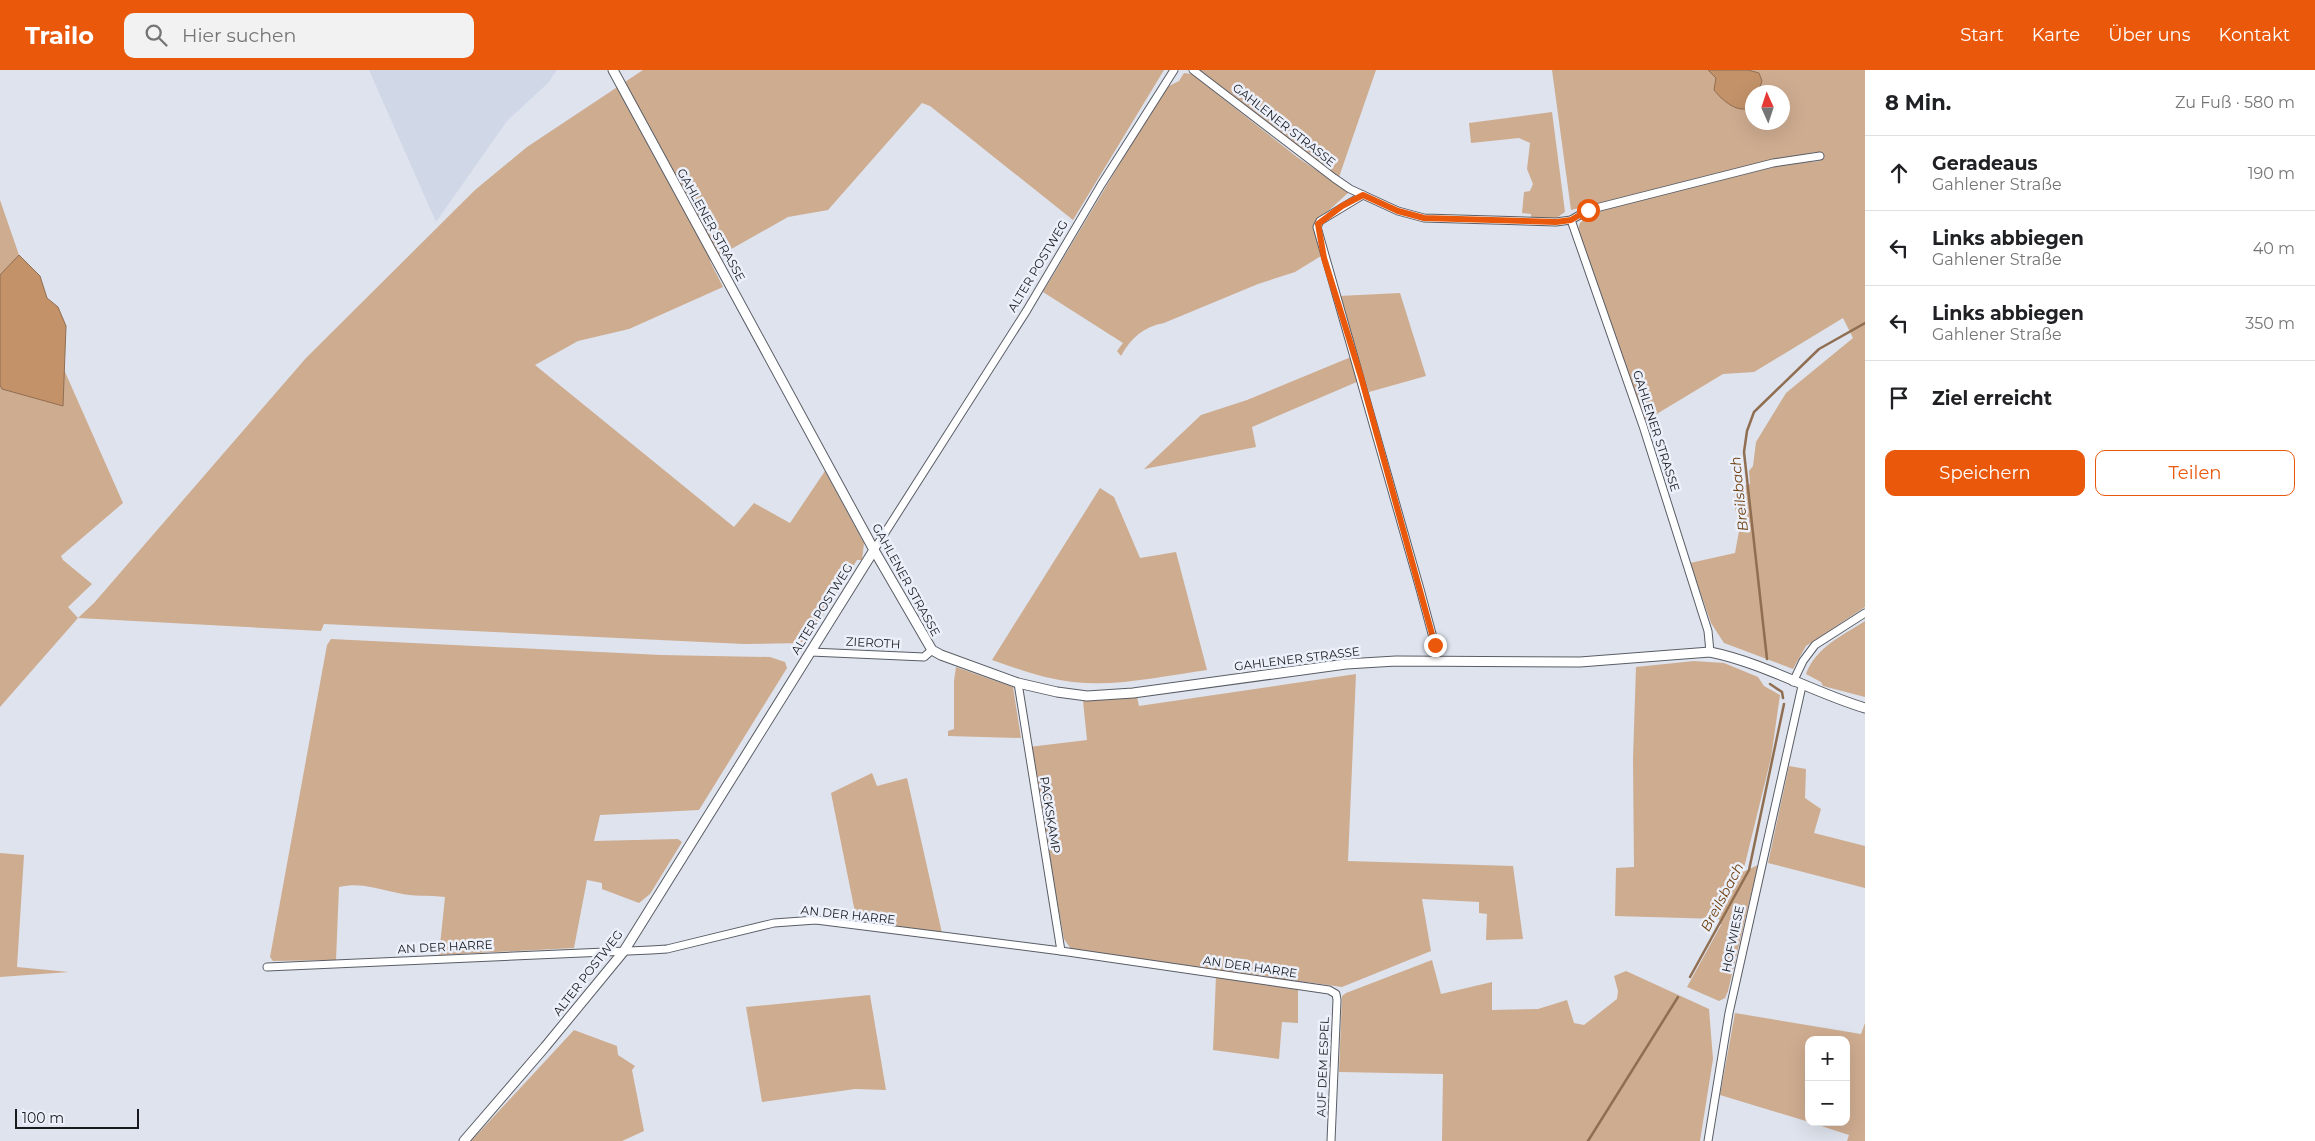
<!DOCTYPE html>
<html lang="de">
<head>
<meta charset="utf-8">
<style>
	:root { --surface:#fff; --page:#f2f2f2; --text:#202124; --muted:#757577; --line:#e0e0e0; --accent:#ea580c }
	body { margin:0; font-family:Montserrat,sans-serif; background:var(--page); color:var(--text) }
	.controls { position:absolute; right:15px; bottom:15px; display:grid; overflow:hidden; border-radius:10px; box-shadow:0 5px 20px #0002 }
	.controls button { width:45px; height:45px; display:grid; place-items:center; padding:0; border:0; border-bottom:1px solid var(--line); background:var(--surface); color:var(--text); font:25px sans-serif }
	.compass { position:absolute; left:1745px; top:15px; width:45px; height:45px; border-radius:50%; background:var(--surface); box-shadow:0 5px 20px #0002; rotate:357deg }
	.scale { position:absolute; left:15px; bottom:12px; width:124px; box-sizing:border-box; padding-left:5px; border:2px solid #191a1e; border-top:0; font-size:14px; line-height:18px; white-space:nowrap; color:#191a1e; -webkit-text-stroke:4px #ecf0fa; paint-order:stroke }
	.stop { position:absolute; width:15px; height:15px; margin:-11px; border:4px solid #ea580c; border-radius:50%; background:#fff }
	.stop.end { background:#ea580c; border-color:#fff; box-shadow:0 1px 5px #0008 }
	.list { margin:0; padding:0; list-style:none }
	h2 { display:flex; justify-content:space-between; align-items:center; height:65px; margin:0; padding:0 20px; font-size:21px }
	h2 small { font-size:16px; font-weight:400; color:var(--muted) }
	.list li { display:grid; grid-template-columns:32px 1fr auto; gap:15px; align-items:center; box-sizing:border-box; height:75px; padding:0 20px; border-top:1px solid var(--line) }
	.list b { display:block; font-size:19px; white-space:nowrap }
	.list p { margin:0; font-size:16px; white-space:nowrap; color:var(--muted) }
	.list em { font-size:16px; font-style:normal; color:var(--muted) }
	.actions { display:flex; gap:10px; padding:15px 20px }
	.actions a { flex:1; padding:11px 0; border:1px solid var(--accent); border-radius:10px; text-align:center; font-size:18px; color:var(--accent) }
	.actions .main { background:var(--accent); color:#fff }
	.icon { flex:none; width:28px; height:28px; fill:none; stroke:currentColor; stroke-width:2; stroke-linecap:round; stroke-linejoin:round }
	.map { position:relative; flex:none; width:1865px; height:1071px; overflow:hidden }
	header { display:flex; align-items:center; gap:30px; box-sizing:border-box; height:70px; padding:0 25px; background:var(--accent); color:#fff }
	header strong { font-size:24px }
	nav { display:flex; gap:28px; margin-inline-start:auto; font-size:18px }
	.search { width:350px; height:45px; background:var(--page); display:flex; align-items:center; gap:12px; box-sizing:border-box; padding:0 18px; border-radius:10px; color:var(--muted); font-size:19px }
	main { display:flex }
	aside { flex:1; background:var(--surface) }
	.map>svg:first-child { display:block }
</style>
</head>
<body>
<header>
<strong>Trailo</strong>
<div class="search"><svg class="icon" aria-label="search" viewBox="0 0 24 24"><circle cx="10" cy="10" r="6"/><path d="M15 15l6 6"/></svg>Hier suchen</div>
<nav><a>Start</a><a>Karte</a><a>Über uns</a><a>Kontakt</a></nav>
</header>
<main>
<div class="map">
<svg width="1865" height="1071" viewBox="0 0 1865 1071">
	<rect width="100%" height="100%" fill="#dee3ed"/>
	<polygon fill="#d0d8e8" points="369,0 557,0 548,13 507,51 436,152"/>
	<g fill="#ceac90" fill-rule="evenodd">
		<polygon points="643,0 1164,0 1073,150 930,36 922,33 828,140 788,147 710,191 723,217 629,259 578,271 535,295 734,457 754,433 790,453 825,401 864,473 862,490 857,490 808,569 801,573 744,574 324,554 321,561 78,548 0,637 0,130 19,185 15,189 123,433 61,486 63,490 92,514 68,537 78,548 94,533 306,288 475,120 527,77"/>
		<polygon points="1198,0 1376,0 1339,107"/>
		<path d="M1552,0H1865V537L1806,576L1793,599L1724,573L1711,553L1690,493L1735,483L1739,461L1734,430V419L1750,414L1749,401L1753,396L1756,372L1786,323L1853,268L1843,248L1754,302L1723,304L1645,351L1578,159L1580,153L1589,144L1633,131L1786,94L1820,91L1816,82L1755,94L1571,140ZM1752,22H1782V52H1752Z"/>
		<path d="M1184,3L1192,4L1297,87L1349,122L1314,154L1321,186L1295,202L1258,214L1164,253C1143,257 1131,268 1121,286L1117,281L1123,273L1043,222L1165,18L1179,11Z"/>
		<polygon points="1552,42 1565,142 1555,149 1531,150 1531,144 1522,143 1524,122 1530,121 1533,114 1527,99 1530,73 1519,68 1471,73 1469,53"/>
		<polygon points="1400,223 1426,306 1369,322 1339,226"/>
		<polygon points="1351,287 1359,311 1252,357 1256,377 1144,399 1201,345 1247,330"/>
		<path d="M1100,418L1114,427L1140,488L1176,482L1207,600C1163,606 1117,617 1073,612C1045,609 1018,599 992,590Z"/>
		<path d="M1865,551V627L1823,616L1821,612L1806,604C1816,577 1842,566 1865,551Z"/>
		<path d="M331,569L661,585L770,587L785,592L787,598L699,740L600,745L594,771L678,769L682,772L650,824L639,833L602,819V813L587,810L574,878L439,885L445,827C430,825 413,827 398,823C377,819 361,812 339,817L336,890L273,891L270,887L327,575Z"/>
		<polygon points="1694,591 1724,593 1758,607 1764,616 1780,625 1771,688 1743,802 1758,795 1728,921 1725,928 1719,931 1687,917 1721,855 1719,849 1615,846 1616,798 1634,797 1633,688 1636,597"/>
		<polygon points="956,597 1013,617 1021,668 948,666 948,661 954,659 954,611"/>
		<polygon points="1356,604 1348,791 1513,796 1523,869 1486,870 1487,844 1479,843 1479,832 1422,829 1431,881 1342,917 1071,879 1064,869 1029,677 1087,670 1083,631 1137,627 1139,636"/>
		<polygon points="1789,696 1806,699 1805,728 1821,739 1814,763 1865,776 1865,818 1768,793"/>
		<polygon points="872,703 877,716 907,708 942,863 857,852 831,723"/>
		<polygon points="0,783 24,785 17,897 69,902 0,907"/>
		<polygon points="1432,890 1441,924 1492,912 1492,940 1538,939 1567,930 1574,953 1584,955 1617,929 1618,921 1614,906 1626,901 1709,939 1713,989 1700,1071 1442,1071 1443,1004 1339,1002 1342,926 1346,923"/>
		<polygon points="1216,906 1298,917 1298,953 1282,952 1279,989 1213,980"/>
		<polygon points="870,925 886,1020 855,1019 762,1032 746,937"/>
		<polygon points="1735,943 1861,964 1865,953 1865,1071 1847,1071 1849,1065 1809,1052 1846,1052 1846,970 1809,970 1809,1052 1720,1025"/>
		<polygon points="574,960 617,976 618,985 635,996 632,1000 644,1061 622,1071 471,1071"/>
	</g>
	<g fill="#c39269" stroke="#906e52">
		<path d="M1708,0H1748L1759,3L1762,11L1758,22H1752V36C1739,46 1721,29 1714,20L1716,8Z"/>
		<polygon points="19,185 40,206 47,228 58,237 66,256 63,336 2,319 0,315 0,205"/>
	</g>
	<g fill="none" stroke-linecap="round" stroke-linejoin="round">
		<g stroke="#906e52" stroke-width="2.5">
			<polyline points="1767,589 1744,382 1747,361 1754,342 1819,279 1865,253"/>
			<polyline points="1770,614 1782,622 1783,628"/>
			<polyline points="1690,907 1749,800 1784,634"/>
			<polyline points="1588,1071 1678,927"/>
		</g>
		<defs>
			<g id="minor">
				<polyline points="1193,0 1334,108 1350,119 1398,141 1424,148 1556,152 1571,150 1588,140 1773,93 1820,86"/>
				<polyline points="1363,125 1320,151 1317,157 1420,519 1435,575 1436,591"/>
				<polyline points="1571,150 1643,356 1708,561 1710,582"/>
				<polyline points="874,480 1027,240 1101,115 1174,0"/>
				<polyline points="811,582 924,587 932,580"/>
				<polyline points="1793,612 1803,591 1815,575 1865,543"/>
				<polyline points="1018,613 1061,881"/>
				<polyline points="267,897 651,880 667,879 774,853 816,850 1061,881 1329,920 1336,924 1337,930 1331,1071"/>
				<polyline points="1708,1071 1729,943 1802,616"/>
			</g>
			<path id="tertiary" d="M874,480L932,580L941,585L1018,613L1057,622L1087,626L1133,623L1346,594L1396,591L1580,592L1710,582C1764,593 1812,622 1865,638"/>
			<polyline id="secondary" points="464,1071 545,977 624,881 874,480 613,0"/>
		</defs>
		<use href="#minor" stroke="#595d65" stroke-width="9"/>
		<use href="#tertiary" stroke="#595d65" stroke-width="11"/>
		<use href="#secondary" stroke="#595d65" stroke-width="11"/>
		<use href="#minor" stroke="#fff" stroke-width="7"/>
		<use href="#tertiary" stroke="#fff" stroke-width="9"/>
		<use href="#secondary" stroke="#fff" stroke-width="9"/>
	</g>
	<g fill="none" stroke-linecap="round" stroke-linejoin="round">
		<polyline stroke="#ea580c" stroke-width="6" points="1435,575 1361,307 1324,188 1318,154 1342,136 1363,125 1398,141 1424,148 1556,152 1571,150 1588,140"/>
	</g>
	<g text-anchor="middle" stroke-width="5" stroke-linejoin="round" paint-order="stroke">
		<g font-size="12" fill="#191a1e" stroke="#ecf0fa">
			<text transform="translate(1284 55) rotate(38)" y="4">GAHLENER STRASSE</text>
			<text transform="translate(711 155) rotate(61)" y="4">GAHLENER STRASSE</text>
			<text transform="translate(1038 196) rotate(-59)" y="4">ALTER POSTWEG</text>
			<text transform="translate(1656 361) rotate(72)" y="4">GAHLENER STRASSE</text>
			<text transform="translate(906 510) rotate(61)" y="4">GAHLENER STRASSE</text>
			<text transform="translate(822 539) rotate(-58)" y="4">ALTER POSTWEG</text>
			<text transform="translate(873 573) rotate(3)" y="4">ZIEROTH</text>
			<text transform="translate(1297 589) rotate(-7)" y="4">GAHLENER STRASSE</text>
			<text transform="translate(1050 745) rotate(81)" y="4">PACKSKAMP</text>
			<text transform="translate(848 845) rotate(6)" y="4">AN DER HARRE</text>
			<text transform="translate(1733 869) rotate(-78)" y="4">HOFWIESE</text>
			<text transform="translate(445 877) rotate(-3)" y="4">AN DER HARRE</text>
			<text transform="translate(1250 897) rotate(8)" y="4">AN DER HARRE</text>
			<text transform="translate(588 903) rotate(-52)" y="4">ALTER POSTWEG</text>
			<text transform="translate(1323 997) rotate(-88)" y="4">AUF DEM ESPEL</text>
		</g>
		<g font-size="14" font-style="italic" fill="#734314" stroke="#ecf0fa">
			<text transform="translate(1739 424) rotate(-96)" y="5">Breilsbach</text>
			<text transform="translate(1722 827) rotate(-62)" y="5">Breilsbach</text>
		</g>
	</g>
</svg>
<div class="controls">
<button>+</button>
<button>−</button>
</div>
<svg class="compass" viewBox="-18 -18 36 36"><path d="M0-13l5 13h-10z" fill="#e53935"/><path d="M0 13l5-13h-10z" fill="#757577"/></svg>
<div class="scale">100 m</div>
<div class="stop" style="left:1588px;top:140px"></div>
<div class="stop end" style="left:1435px;top:575px"></div>
</div>
<aside>
<h2>8 Min.<small>Zu Fuß · 580 m</small></h2>
<ul class="list">
<li><svg class="icon" aria-label="ahead" viewBox="0 0 24 24"><path d="M12 20V5M6 11l6-6 6 6"/></svg><div><b>Geradeaus</b><p>Gahlener Straße</p></div><em>190 m</em></li>
<li><svg class="icon" aria-label="left" viewBox="0 0 24 24"><path d="M17 20v-9H6M10 6l-5 5 5 5"/></svg><div><b>Links abbiegen</b><p>Gahlener Straße</p></div><em>40 m</em></li>
<li><svg class="icon" aria-label="left" viewBox="0 0 24 24"><path d="M17 20v-9H6M10 6l-5 5 5 5"/></svg><div><b>Links abbiegen</b><p>Gahlener Straße</p></div><em>350 m</em></li>
<li><svg class="icon" aria-label="arrive" viewBox="0 0 24 24"><path d="M6 21V4h12l-3 4 3 4H6"/></svg><div><b>Ziel erreicht</b></div></li>
</ul>
<div class="actions"><a class="main">Speichern</a><a>Teilen</a></div>
</aside>
</main>
</body>
</html>
